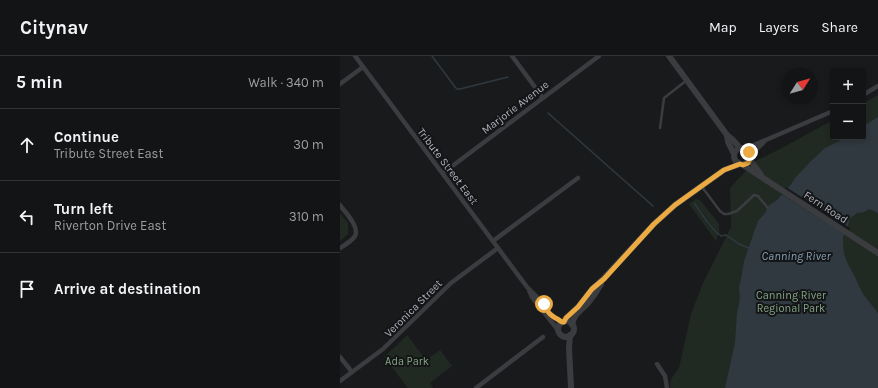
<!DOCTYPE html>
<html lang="en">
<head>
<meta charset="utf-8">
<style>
	:root { --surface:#131415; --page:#1c1d1e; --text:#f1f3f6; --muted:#9d9ea0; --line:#323334 }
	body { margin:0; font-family:Karla,sans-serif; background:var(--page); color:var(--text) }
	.controls { position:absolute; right:12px; top:12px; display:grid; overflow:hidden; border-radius:4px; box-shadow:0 2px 6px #0003 }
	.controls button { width:36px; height:36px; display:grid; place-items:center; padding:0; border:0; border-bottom:1px solid var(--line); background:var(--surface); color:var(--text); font:20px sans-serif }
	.compass { position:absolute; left:442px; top:12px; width:36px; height:36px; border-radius:50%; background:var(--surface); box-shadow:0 2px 6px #0003; rotate:53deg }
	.stop { position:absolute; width:12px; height:12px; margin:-9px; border:3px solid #ebab42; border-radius:50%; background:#fff }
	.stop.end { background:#ebab42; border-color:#fff; box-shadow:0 1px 4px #0008 }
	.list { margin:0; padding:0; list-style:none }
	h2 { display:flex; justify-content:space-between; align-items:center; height:52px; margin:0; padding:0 16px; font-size:17px }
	h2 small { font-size:13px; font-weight:400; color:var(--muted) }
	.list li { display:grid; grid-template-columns:26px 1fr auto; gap:12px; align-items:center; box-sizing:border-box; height:72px; padding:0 16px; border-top:1px solid var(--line) }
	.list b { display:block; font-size:15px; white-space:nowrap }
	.list p { margin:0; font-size:13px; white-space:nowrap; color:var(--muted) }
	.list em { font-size:13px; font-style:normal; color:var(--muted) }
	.icon { flex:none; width:22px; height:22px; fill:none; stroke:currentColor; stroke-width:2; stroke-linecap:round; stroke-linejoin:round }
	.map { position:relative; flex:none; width:538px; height:332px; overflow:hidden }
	header { display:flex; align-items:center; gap:24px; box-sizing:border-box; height:56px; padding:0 20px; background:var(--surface); border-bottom:1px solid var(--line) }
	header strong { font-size:19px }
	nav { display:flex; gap:22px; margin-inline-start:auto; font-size:14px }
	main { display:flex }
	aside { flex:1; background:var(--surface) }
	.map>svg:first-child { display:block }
</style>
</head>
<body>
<header>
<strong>Citynav</strong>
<nav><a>Map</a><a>Layers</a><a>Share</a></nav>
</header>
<main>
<aside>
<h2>5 min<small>Walk · 340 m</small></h2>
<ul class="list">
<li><svg class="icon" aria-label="ahead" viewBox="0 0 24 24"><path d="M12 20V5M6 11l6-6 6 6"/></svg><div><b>Continue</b><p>Tribute Street East</p></div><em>30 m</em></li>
<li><svg class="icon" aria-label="left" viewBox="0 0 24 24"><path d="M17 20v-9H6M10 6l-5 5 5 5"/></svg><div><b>Turn left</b><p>Riverton Drive East</p></div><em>310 m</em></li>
<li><svg class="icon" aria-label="arrive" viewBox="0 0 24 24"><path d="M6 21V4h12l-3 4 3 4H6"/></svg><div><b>Arrive at destination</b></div></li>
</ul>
</aside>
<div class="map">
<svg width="538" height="332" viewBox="0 0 538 332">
	<rect width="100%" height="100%" fill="#191a1c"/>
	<g fill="#212a22">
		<polygon points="538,39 538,332 330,332 331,323 339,312 351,258 363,227 391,171 390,132 415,105 440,93 493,64 493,81 523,81 523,47"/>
		<polygon points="356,143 360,144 379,168 379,177 374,172 356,148 354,148 371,172 378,178 376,185 349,148"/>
		<polygon points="0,157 8,167 8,178 0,185"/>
		<polygon points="67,279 86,304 100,294 112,310 90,327 93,332 68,332 44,301 56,290"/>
	</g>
	<polygon fill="#30393f" points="538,61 538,158 536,156 529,153 524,156 517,157 509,163 508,171 503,181 503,189 504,198 507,206 516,223 519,230 523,238 538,257 538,332 385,332 395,287 397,257 400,243 399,232 402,218 404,205 418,165 426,156 427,151 437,144 452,127 455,122 471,105 485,92 507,81 523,81 523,70"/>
	<polygon fill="#191a1c" points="446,131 510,172 509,176 506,179 440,137"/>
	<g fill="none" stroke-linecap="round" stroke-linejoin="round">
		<g stroke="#30393f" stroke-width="1.5">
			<polyline points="92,0 115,31 117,33 120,33 168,21"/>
			<polyline points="208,57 313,150"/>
			<path d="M355,148C363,159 370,172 381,180L386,179L399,188L409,192"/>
		</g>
		<g stroke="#3b3c40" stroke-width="2.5">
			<polyline points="320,72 324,42 347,24"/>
			<polyline points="362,131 380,155 384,158 388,158 397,155 414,139 418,140 427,151"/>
		</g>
		<g stroke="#3b3c40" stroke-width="4.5">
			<polyline points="15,0 187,231 200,244 207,256 210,259 222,267"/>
			<polyline points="172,0 203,42"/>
			<polyline points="0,28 23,11"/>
			<polyline points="523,39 538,30"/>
			<polyline points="405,93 493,55"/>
			<polyline points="410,99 415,95 424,86"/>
			<polyline points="103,117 259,0"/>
			<path d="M0,149C5,156 20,171 15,180C12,185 5,189 0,192"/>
			<polyline points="153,185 238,122"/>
			<polyline points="189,234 192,241 218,274"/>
			<polyline points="0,301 12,316"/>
			<polyline points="317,308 325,320 327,332"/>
			<polyline points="0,325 43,293 111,227 158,192"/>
			<polyline points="136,332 203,281"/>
		</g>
		<g stroke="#3b3c40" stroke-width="6">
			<polyline points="329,0 387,79 392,83 400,92"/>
			<polyline points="387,79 388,86 394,98"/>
			<circle cx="402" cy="100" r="8"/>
			<polyline points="410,103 413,108 421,119"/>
			<polyline points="403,109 538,197"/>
			<circle cx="226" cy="273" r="8"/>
			<polyline points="224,266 226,262 238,251 252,233 263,223 314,168 335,149 384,114 400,108"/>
			<path d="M232,269C234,257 241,255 248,247C253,241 257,235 261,228"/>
			<polyline points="230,279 229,292 231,332"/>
		</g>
	</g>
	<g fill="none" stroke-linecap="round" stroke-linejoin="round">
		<path stroke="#ebab42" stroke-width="5" d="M204,248C208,259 213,260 222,266H224L226,262L238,251L252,233L264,223L314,168L335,149L384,114L400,108L403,109L408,107L411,101L409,96"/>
	</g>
	<g text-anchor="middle" stroke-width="4" stroke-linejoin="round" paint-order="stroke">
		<g font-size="11" fill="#adb1bb" stroke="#141517">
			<text transform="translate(175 51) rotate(-37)" y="4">Marjorie Avenue</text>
			<text transform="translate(108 110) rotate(53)" y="4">Tribute Street East</text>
			<text transform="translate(486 151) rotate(33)" y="4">Fern Road</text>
			<text transform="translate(73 252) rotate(-45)" y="4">Veronica Street</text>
		</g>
		<g font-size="11" fill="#85a585" stroke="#141517">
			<text x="451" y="243">Canning River<tspan x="451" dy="13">Regional Park</tspan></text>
			<text x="67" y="309">Ada Park</text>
		</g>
		<g font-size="12" font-style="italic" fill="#86a0b4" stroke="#141517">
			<text x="456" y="204">Canning River</text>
		</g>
	</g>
</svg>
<div class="controls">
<button>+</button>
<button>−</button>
</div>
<svg class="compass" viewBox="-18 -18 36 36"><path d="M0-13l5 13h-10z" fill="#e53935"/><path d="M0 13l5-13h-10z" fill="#9d9ea0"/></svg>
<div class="stop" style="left:204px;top:248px"></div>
<div class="stop end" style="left:409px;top:96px"></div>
</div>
</main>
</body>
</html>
